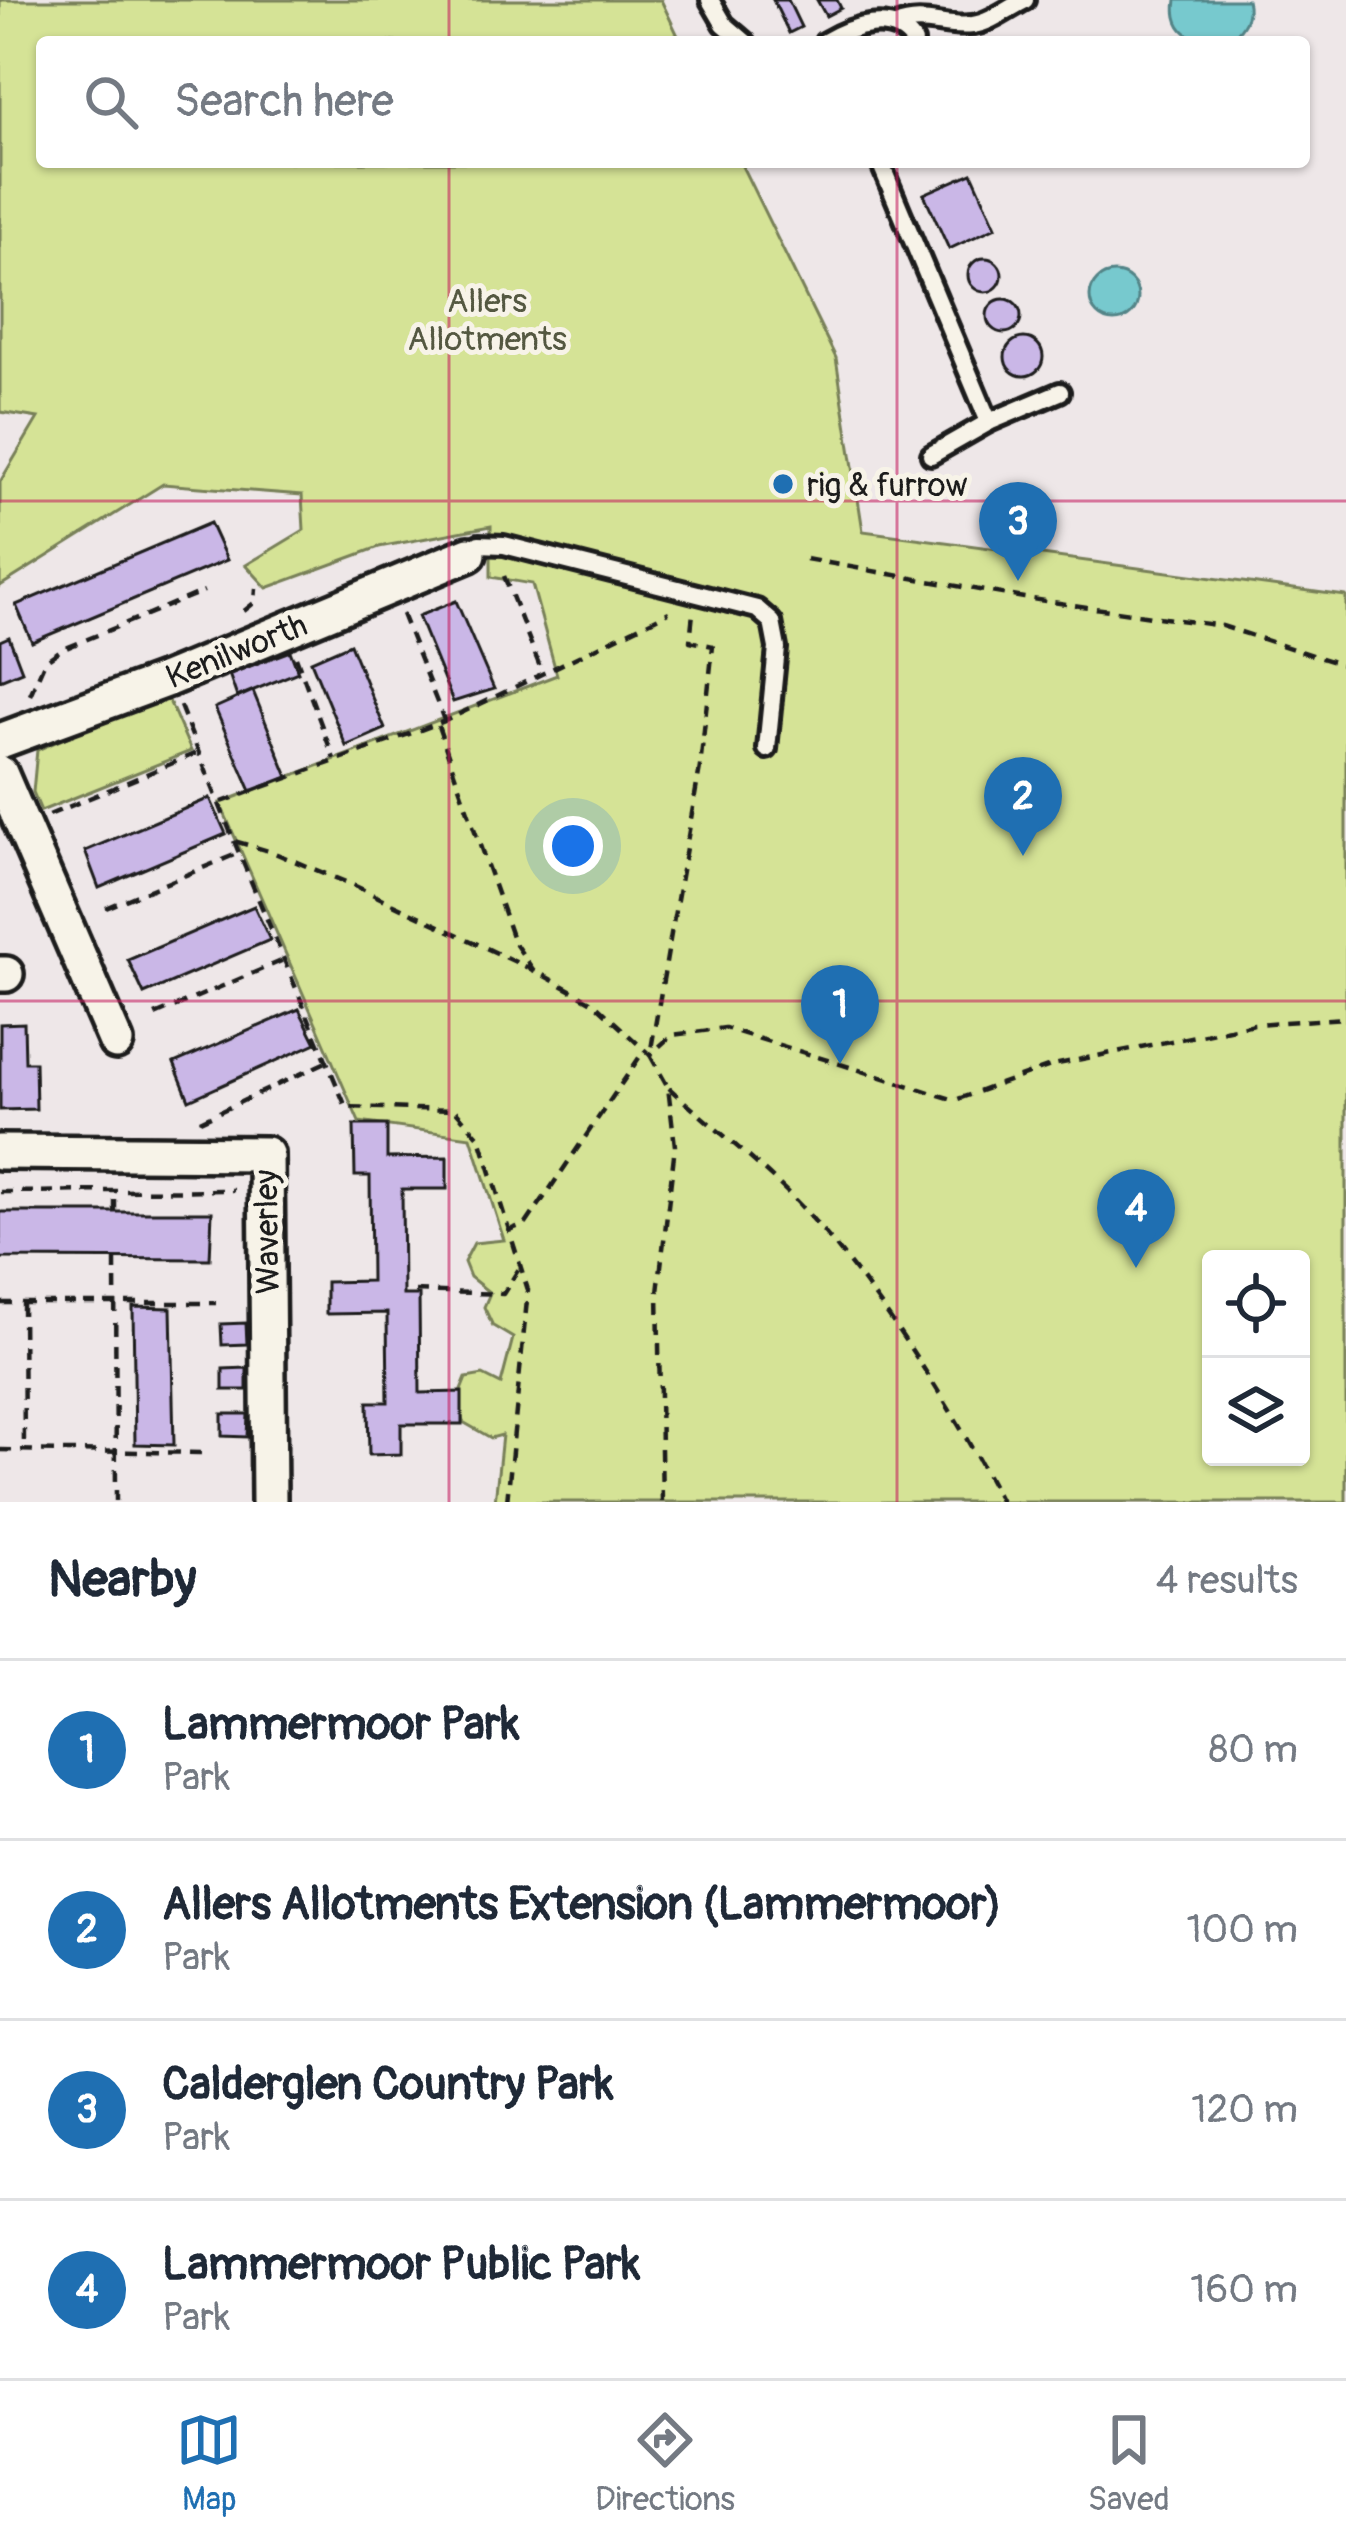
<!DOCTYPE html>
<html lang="en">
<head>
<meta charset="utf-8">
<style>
	:root { --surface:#fff; --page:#f2f2f3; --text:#1f2937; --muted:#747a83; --line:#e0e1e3; --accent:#1f6fb2 }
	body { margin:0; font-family:Pangolin,sans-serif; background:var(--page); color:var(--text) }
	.controls { position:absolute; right:36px; bottom:36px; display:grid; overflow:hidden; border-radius:12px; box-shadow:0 3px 9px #0004 }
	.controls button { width:108px; height:108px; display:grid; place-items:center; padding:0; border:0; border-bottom:3px solid var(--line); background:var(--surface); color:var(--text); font:60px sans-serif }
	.you { position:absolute; left:573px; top:846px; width:42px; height:42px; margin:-30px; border:9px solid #fff; border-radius:50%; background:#1a73e8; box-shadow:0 0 0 18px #1a73e833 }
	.badge { display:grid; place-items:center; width:78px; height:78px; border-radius:50%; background:var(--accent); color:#fff; font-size:39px; font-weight:700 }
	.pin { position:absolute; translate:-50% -99px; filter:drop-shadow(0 3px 6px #0008) }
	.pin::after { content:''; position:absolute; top:63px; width:42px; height:36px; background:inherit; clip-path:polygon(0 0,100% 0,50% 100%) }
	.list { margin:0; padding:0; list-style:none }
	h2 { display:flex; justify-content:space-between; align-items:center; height:156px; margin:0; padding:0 48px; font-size:51px }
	h2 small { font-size:39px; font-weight:400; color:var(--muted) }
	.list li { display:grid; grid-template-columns:78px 1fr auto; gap:36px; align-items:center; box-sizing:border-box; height:180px; padding:0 48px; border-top:3px solid var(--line) }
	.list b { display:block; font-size:45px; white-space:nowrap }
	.list p { margin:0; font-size:39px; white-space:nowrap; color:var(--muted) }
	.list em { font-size:39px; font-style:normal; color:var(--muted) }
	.icon { flex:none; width:66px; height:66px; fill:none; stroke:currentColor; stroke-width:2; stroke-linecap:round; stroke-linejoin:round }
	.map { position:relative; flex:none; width:1346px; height:1502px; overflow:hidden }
	.search { position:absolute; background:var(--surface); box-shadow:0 3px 9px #0004; left:36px; right:36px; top:36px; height:132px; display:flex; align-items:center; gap:30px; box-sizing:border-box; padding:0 42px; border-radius:12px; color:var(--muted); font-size:45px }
	.sheet { height:876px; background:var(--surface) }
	nav { display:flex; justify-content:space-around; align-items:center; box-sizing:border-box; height:168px; border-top:3px solid var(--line); background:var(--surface); font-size:33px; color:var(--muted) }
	nav a { display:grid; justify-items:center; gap:6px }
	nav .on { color:var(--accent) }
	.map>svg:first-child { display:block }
</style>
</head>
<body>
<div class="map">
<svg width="1346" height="1502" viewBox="0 0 1346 1502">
	<rect width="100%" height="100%" fill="#eee7e8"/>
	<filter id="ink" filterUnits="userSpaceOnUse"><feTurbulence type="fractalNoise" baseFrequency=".00833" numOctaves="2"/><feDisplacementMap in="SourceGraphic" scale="24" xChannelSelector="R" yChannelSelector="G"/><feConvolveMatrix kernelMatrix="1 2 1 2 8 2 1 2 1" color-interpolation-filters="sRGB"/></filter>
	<g filter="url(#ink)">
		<g fill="#d5e396" stroke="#788059" stroke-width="3" fill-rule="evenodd">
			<path d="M0,0H661L681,42H42V162H740L836,358L863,531L1346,596V1502H495L502,1435L491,1438L463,1422L458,1398L466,1378L483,1375L501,1384L513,1338L493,1326L484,1307L490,1293L470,1277L464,1262L474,1243L504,1240L471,1137L359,1122L220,803L557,675L532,584L491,577V526L379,547L267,588L246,565L304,530L302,495L163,484L0,586V482L38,418L0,412ZM1211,1259H1301V1457H1211Z"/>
			<polygon points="166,694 191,751 41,811 33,792 37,750"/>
		</g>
		<g fill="#77c9ce" stroke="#538487" stroke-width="3">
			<path d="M1176,0H1247C1252,17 1242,28 1231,40C1201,46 1170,36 1176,0Z"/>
			<circle cx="1114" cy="297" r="24"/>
		</g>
		<g fill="#cab7e7" stroke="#1c1c1c" stroke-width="3">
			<polygon points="773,0 788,0 801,27 789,33"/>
			<polygon points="817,0 837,0 841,8 826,16"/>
			<polygon points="972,173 996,227 949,249 924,194"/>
			<circle cx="985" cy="275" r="17"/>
			<circle cx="1004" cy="316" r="17"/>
			<circle cx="1024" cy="357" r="19"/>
			<polygon points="210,523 227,560 32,642 16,605"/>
			<polygon points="456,601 494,689 453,702 418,616"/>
			<polygon points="9,637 22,671 0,680 0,641"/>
			<polygon points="350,644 385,729 346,746 311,661"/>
			<polygon points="290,651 298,672 237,697 229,674"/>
			<polygon points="253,691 288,777 251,791 215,708"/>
			<polygon points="210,798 226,834 99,888 85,851"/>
			<polygon points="254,906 270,940 144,994 128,960"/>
			<polygon points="299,1009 316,1043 189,1100 174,1063"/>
			<polygon points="24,1023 25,1062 35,1062 36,1109 0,1110 0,1024"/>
			<polygon points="354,1125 387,1125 387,1158 447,1157 447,1189 402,1189 403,1295 419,1295 420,1393 462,1392 462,1424 401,1424 401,1454 369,1455 368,1402 388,1402 387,1313 326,1314 326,1282 371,1281 370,1176 355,1176"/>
			<polygon points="0,1212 212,1212 210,1259 0,1258"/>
			<polygon points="133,1307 171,1308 174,1445 135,1444"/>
			<polygon points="246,1323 247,1344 222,1345 221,1324"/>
			<polygon points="247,1368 247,1390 223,1390 223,1369"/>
			<polygon points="222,1414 248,1414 247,1437 222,1436"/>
		</g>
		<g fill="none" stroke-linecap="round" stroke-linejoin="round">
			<defs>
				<g id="service">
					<polyline points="710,0 724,24 745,42"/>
					<path d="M896,26C924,14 944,29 973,25C990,23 1009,8 1025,0"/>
					<path d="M825,42C852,26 893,12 914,42"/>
					<polyline points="880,162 989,422 1060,392"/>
					<polyline points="931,455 989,422"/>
					<polyline points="469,554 479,544 504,545 757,609 772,622 777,648 767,749"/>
				</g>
				<g id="minor">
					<polyline points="0,741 168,679 469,554"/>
					<polyline points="0,773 116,1042"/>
					<polyline points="0,974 6,974"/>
					<polyline points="0,1152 266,1154 269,1502"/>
				</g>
			</defs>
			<use href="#service" stroke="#1c1c1c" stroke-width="26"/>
			<use href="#minor" stroke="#1c1c1c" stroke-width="42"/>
			<g stroke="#1c1c1c" stroke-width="4.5" stroke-dasharray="12 9" stroke-linecap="butt">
				<polyline points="806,559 1024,598 1222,626 1346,666"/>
				<polyline points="504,576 542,672"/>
				<polyline points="244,611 255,602 256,588"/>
				<polyline points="402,614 444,720"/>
				<polyline points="296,657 334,759"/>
				<polyline points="30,695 45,661 61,650 204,591"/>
				<polyline points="180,706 234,841 272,852 353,885 541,974 594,1003 650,1055 672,1035 725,1028 955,1100 1053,1065 1254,1024 1346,1018"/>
				<polyline points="438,726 514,942 534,971"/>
				<polyline points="222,802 445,721 669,612"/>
				<polyline points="49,815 199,752"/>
				<polyline points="234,841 346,1107 455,1110 480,1138 509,1230"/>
				<polyline points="106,908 239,853"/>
				<polyline points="155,1015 286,959"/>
				<path d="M669,1088C712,1127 760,1163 800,1205C873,1283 952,1406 1001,1502"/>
				<polyline points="200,1121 328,1061"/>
				<polyline points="0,1192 234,1190"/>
				<polyline points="115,1212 115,1191"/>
				<polyline points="115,1259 116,1501"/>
				<polyline points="415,1291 503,1294 520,1267"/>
				<polyline points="0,1303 216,1303"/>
				<polyline points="23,1303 24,1450"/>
				<polyline points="0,1450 209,1453"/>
				<polyline points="507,1502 528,1290 509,1230 526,1224 643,1052"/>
				<polyline points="662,1502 658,1292 675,1146 668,1087 650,1055 700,767 713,646 690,641 693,613"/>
			</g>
			<use href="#service" stroke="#f7f3e8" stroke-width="16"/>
			<use href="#minor" stroke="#f7f3e8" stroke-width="33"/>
		</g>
	</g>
	<path fill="none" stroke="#c2185b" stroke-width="3" stroke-opacity="0.55" d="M449,0V42M897,0V42M449,162V1502M897,162V1502M0,501H1346M0,1001H1346"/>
	<circle fill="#1f6fb2" stroke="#f7f3e8" stroke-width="4.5" cx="783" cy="484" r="12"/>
	<g text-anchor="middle" stroke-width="10" stroke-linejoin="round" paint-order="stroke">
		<g font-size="33" fill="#545841" stroke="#f7f3e8">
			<text x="487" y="312">Allers<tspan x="487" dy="38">Allotments</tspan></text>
		</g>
		<g font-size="33" fill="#1c1c1c" stroke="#f7f3e8" text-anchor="start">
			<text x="807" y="496">rig &amp; furrow</text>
		</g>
		<g font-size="33" fill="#1c1c1c" stroke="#f7f3e8">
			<text transform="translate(236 650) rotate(-22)" y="12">Kenilworth</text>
			<text transform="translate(266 1232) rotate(-91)" y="12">Waverley</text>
		</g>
	</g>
</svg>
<div class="controls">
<button><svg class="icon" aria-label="locate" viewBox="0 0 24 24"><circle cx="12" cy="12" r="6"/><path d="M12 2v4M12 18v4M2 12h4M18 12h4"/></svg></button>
<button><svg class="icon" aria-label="layers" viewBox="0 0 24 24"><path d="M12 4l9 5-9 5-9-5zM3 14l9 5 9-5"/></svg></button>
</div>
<div class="you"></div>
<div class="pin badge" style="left:840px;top:1064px">1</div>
<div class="pin badge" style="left:1023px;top:856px">2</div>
<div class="pin badge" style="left:1018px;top:581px">3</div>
<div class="pin badge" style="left:1136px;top:1268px">4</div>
<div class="search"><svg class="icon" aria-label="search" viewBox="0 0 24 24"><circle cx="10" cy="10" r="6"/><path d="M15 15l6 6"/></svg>Search here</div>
</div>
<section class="sheet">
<h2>Nearby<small>4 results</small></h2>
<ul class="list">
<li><span class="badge">1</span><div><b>Lammermoor Park</b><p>Park</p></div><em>80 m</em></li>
<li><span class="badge">2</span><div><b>Allers Allotments Extension (Lammermoor)</b><p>Park</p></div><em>100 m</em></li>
<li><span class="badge">3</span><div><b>Calderglen Country Park</b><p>Park</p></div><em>120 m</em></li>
<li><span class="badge">4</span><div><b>Lammermoor Public Park</b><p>Park</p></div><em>160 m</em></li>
</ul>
</section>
<nav>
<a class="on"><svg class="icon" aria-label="map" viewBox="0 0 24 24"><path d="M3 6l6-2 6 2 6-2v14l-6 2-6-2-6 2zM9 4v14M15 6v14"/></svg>Map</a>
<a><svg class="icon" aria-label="directions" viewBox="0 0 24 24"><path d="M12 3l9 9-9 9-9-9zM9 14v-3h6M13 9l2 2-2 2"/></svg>Directions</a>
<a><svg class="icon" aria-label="saved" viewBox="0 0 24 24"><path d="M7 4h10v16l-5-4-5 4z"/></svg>Saved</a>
</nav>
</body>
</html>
